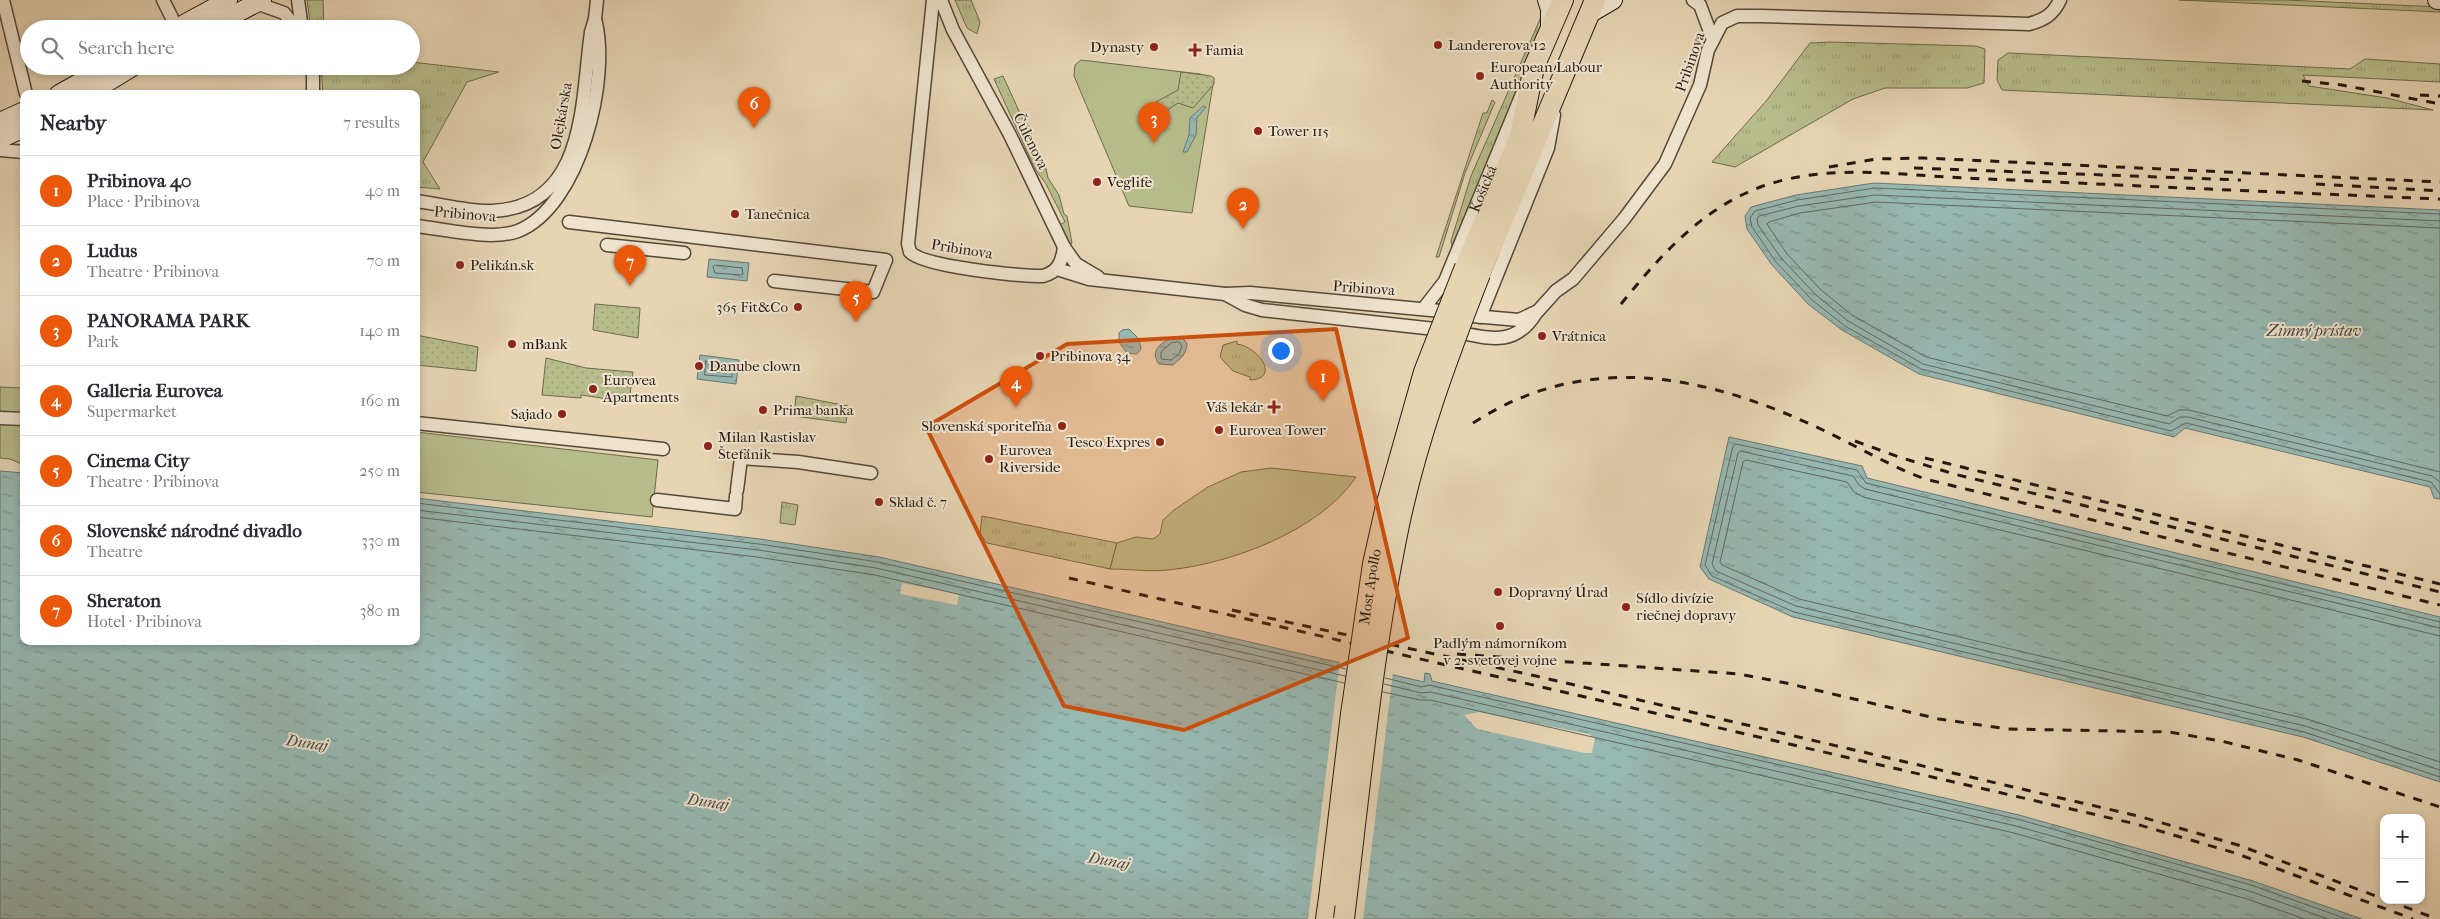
<!DOCTYPE html>
<html lang="en">
<head>
<meta charset="utf-8">
<style>
	:root { --surface:#fff; --page:#f2f2f3; --text:#2b2b33; --muted:#7c7c81; --line:#e1e1e2; --accent:#ea580c }
	body { margin:0; font-family:"IM FELL French Canon",serif; background:var(--page); color:var(--text) }
	.controls { position:absolute; right:15px; bottom:15px; display:grid; overflow:hidden; border-radius:10px; box-shadow:0 2px 8px #0003 }
	.controls button { width:45px; height:45px; display:grid; place-items:center; padding:0; border:0; border-bottom:1px solid var(--line); background:var(--surface); color:var(--text); font:25px sans-serif }
	.you { position:absolute; left:1280px; top:350px; width:18px; height:18px; margin:-12px; border:4px solid #fff; border-radius:50%; background:#1a73e8; box-shadow:0 0 0 8px #1a73e833 }
	.badge { display:grid; place-items:center; width:32px; height:32px; border-radius:50%; background:var(--accent); color:#fff; font-size:16px; font-weight:700 }
	.pin { position:absolute; translate:-50% -41px; filter:drop-shadow(0 1px 2px #0008) }
	.pin::after { content:''; position:absolute; top:26px; width:18px; height:15px; background:inherit; clip-path:polygon(0 0,100% 0,50% 100%) }
	.list { margin:0; padding:0; list-style:none }
	h2 { display:flex; justify-content:space-between; align-items:center; height:65px; margin:0; padding:0 20px; font-size:21px }
	h2 small { font-size:16px; font-weight:400; color:var(--muted) }
	.list li { display:grid; grid-template-columns:32px 1fr auto; gap:15px; align-items:center; box-sizing:border-box; height:70px; padding:0 20px; border-top:1px solid var(--line) }
	.list b { display:block; font-size:19px; white-space:nowrap }
	.list p { margin:0; font-size:16px; white-space:nowrap; color:var(--muted) }
	.list em { font-size:16px; font-style:normal; color:var(--muted) }
	.icon { flex:none; width:28px; height:28px; fill:none; stroke:currentColor; stroke-width:2; stroke-linecap:round; stroke-linejoin:round }
	.map { position:relative; flex:none; width:2440px; height:919px; overflow:hidden }
	.search { position:absolute; background:var(--surface); box-shadow:0 2px 8px #0003; left:20px; top:20px; width:400px; height:55px; display:flex; align-items:center; gap:12px; box-sizing:border-box; padding:0 18px; border-radius:28px; color:var(--muted); font-size:19px }
	.panel { position:absolute; background:var(--surface); box-shadow:0 2px 8px #0003; left:20px; top:90px; width:400px; height:555px; border-radius:10px }
	.map>svg:first-child { display:block }
</style>
</head>
<body>
<div class="map">
<svg width="2440" height="919" viewBox="0 0 2440 919">
	<defs>
		<pattern id="grass-tufts" width="24" height="20" patternUnits="userSpaceOnUse" patternTransform="scale(1.25)"><rect width="24" height="20" fill="#b7bc8b"/><path d="M3 7l-1-3M5 7V3M7 7l1-3M15 17l-1-3M17 17v-4M19 17l1-3" fill="none" stroke="#9da177"/></pattern>
		<pattern id="garden-dots" width="8" height="8" patternUnits="userSpaceOnUse" patternTransform="scale(1.25)"><rect width="8" height="8" fill="#b7bc8b"/><path d="M2 2h.1M6 6h.1" fill="none" stroke="#9da177" stroke-width="1.8" stroke-linecap="round"/></pattern>
		<pattern id="water-ripples" width="26" height="14" patternUnits="userSpaceOnUse" patternTransform="scale(1.25)"><rect width="26" height="14" fill="#97b7b1"/><path d="M2 4q2-2 4 0t4 0M15 11q2-2 4 0t4 0" fill="none" stroke="#7b948e"/></pattern>
	</defs>
	<rect width="100%" height="100%" fill="#e6d4b3"/>
	<filter id="stains"><feTurbulence type="fractalNoise" baseFrequency=".004" numOctaves="4"/><feColorMatrix values="0 0 0 0 .2 0 0 0 0 .09 0 0 0 0 .02 0 0 0 .5 -.17"/></filter>
	<radialGradient id="worn" r=".72"><stop offset=".6" stop-color="#630" stop-opacity="0"/><stop offset="1" stop-color="#630" stop-opacity=".3"/></radialGradient>
	<g fill="url(#grass-tufts)" stroke="#6e6a4d">
		<polygon points="307,0 323,0 324,29 311,29"/>
		<polygon points="955,0 971,0 980,22 977,34 967,28"/>
		<polygon points="2179,0 2287,0 2440,7 2440,12"/>
		<polygon points="1544,10 1542,24 1491,159 1453,249 1451,241 1471,176"/>
		<polygon points="1830,42 1976,46 1985,49 1984,83 1967,88 1885,88 1853,99 1735,167 1712,162 1767,100 1810,43"/>
		<polygon points="2008,53 2350,69 2365,59 2440,64 2440,82 2303,75 2309,86 2387,98 2433,110 2002,90 1997,80 1998,60"/>
		<polygon points="411,62 499,72 467,82 423,162 440,189 416,187 416,94 323,94 321,66 411,66"/>
		<polygon points="1003,76 1024,122 1031,128 1032,141 1044,160 1048,178 1059,195 1064,214 1067,216 1072,243 1068,246 1057,226 1065,222 1046,184 1035,169 994,79"/>
		<polygon points="1492,100 1495,102 1465,173 1439,257 1436,257 1483,113 1487,113"/>
		<path d="M1237,341V344C1259,347 1281,379 1250,380V377L1233,371L1220,357L1223,345Z"/>
		<polygon points="782,502 798,505 795,525 780,523"/>
		<polygon points="982,516 1117,543 1110,569 987,543 980,534"/>
	</g>
	<g fill="#b7bc8b" stroke="#6e6a4d">
		<polygon points="1081,60 1200,74 1214,78 1192,213 1129,206 1074,76 1075,65"/>
		<polygon points="0,387 24,388 24,465 10,459 0,458"/>
		<polygon points="416,432 658,460 652,517 416,492"/>
		<path d="M1271,468L1356,477C1320,531 1230,564 1168,570C1149,572 1129,569 1110,569L1117,543L1136,537L1153,539L1160,534L1163,520L1174,510L1208,487L1241,472Z"/>
	</g>
	<g fill="url(#garden-dots)" stroke="#6e6a4d">
		<polygon points="1181,72 1211,76 1214,78 1214,84 1193,108 1178,103 1170,108 1166,113 1161,114 1155,107 1156,102 1178,90"/>
		<polygon points="595,304 640,308 638,338 593,330"/>
		<polygon points="416,335 478,347 476,371 416,365"/>
		<polygon points="546,358 586,368 633,372 629,402 581,395 581,398 542,395"/>
		<polygon points="796,396 848,406 846,423 794,416"/>
	</g>
	<g fill="url(#water-ripples)" stroke="#697770">
		<polygon points="1203,106 1206,107 1197,118 1196,135 1187,152 1183,152 1189,135 1190,118"/>
		<polygon points="1874,183 2440,210 2440,499 2434,498 2430,487 2185,428 2174,437 1919,374 1842,330 1808,304 1772,265 1747,229 1745,216 1751,207 1796,195"/>
		<polygon points="709,259 749,263 747,281 707,277"/>
		<polygon points="1129,329 1139,339 1141,349 1137,354 1127,353 1119,342 1119,333 1122,330"/>
		<path d="M1181,337L1187,343C1187,354 1181,358 1173,365L1159,364C1147,349 1167,337 1181,337Z"/>
		<polygon points="700,355 739,360 736,384 697,379"/>
		<polygon points="1729,437 1862,466 1867,478 2440,617 2440,782 2303,737 1793,617 1709,579 1700,567"/>
		<polygon points="0,471 24,473 24,641 416,641 416,498 760,539 879,557 1424,682 1425,673 1430,674 1432,681 2019,815 2253,881 2362,919 0,919"/>
	</g>
	<g fill="#e6d4b3">
		<polygon points="902,583 959,594 957,605 900,594"/>
		<polygon points="1340,660 1393,672 1363,919 1308,919"/>
		<polygon points="1479,712 1589,734 1595,738 1592,753 1584,753 1482,730 1476,728 1464,715"/>
	</g>
	<g fill="none" stroke-linecap="round" stroke-linejoin="round">
		<g stroke="#5e6860" stroke-width="1">
			<polyline points="2440,214 1875,188 1797,200 1755,211 1750,218 1752,227 1776,262 1812,300 1845,326 1921,369 2171,431 2186,423 2431,482 2440,494"/>
			<polyline points="2440,221 1875,195 1799,206 1759,216 1757,219 1758,225 1781,258 1816,295 1848,321 1923,364 2169,424 2180,417 2188,417 2432,476 2440,482"/>
			<polyline points="2440,228 1876,202 1800,213 1769,222 1767,224 1787,254 1821,290 1852,315 1926,357 2167,416 2179,410 2189,410 2440,472"/>
			<polygon points="716,265 742,268 743,274 741,275 715,273 713,267"/>
			<polygon points="1179,342 1182,346 1179,354 1171,360 1161,359 1161,352 1171,343"/>
			<polygon points="706,361 732,364 732,377 705,375"/>
			<polyline points="416,503 759,544 878,562 1346,669"/>
			<polyline points="416,510 758,550 876,568 1345,676"/>
			<polyline points="416,517 757,557 875,575 1344,683"/>
			<polyline points="2440,622 1866,483 1857,470 1736,444 1733,446 1705,565 1712,576 1794,612 2304,732 2440,777"/>
			<polyline points="2440,628 1865,489 1859,485 1853,476 1740,451 1738,453 1712,564 1716,571 1796,606 2305,726 2440,770"/>
			<polyline points="2440,636 1863,497 1854,492 1847,482 1746,460 1743,462 1720,562 1722,565 1799,599 2307,719 2440,762"/>
			<polyline points="1385,678 1422,687 1429,685 2017,819 2251,885 2347,919"/>
			<polyline points="1384,684 1421,693 1430,692 2016,826 2249,891 2328,919"/>
			<polyline points="1383,692 1420,700 1430,700 2014,833 2247,899 2305,919"/>
		</g>
		<defs>
			<g id="street">
				<polyline points="3,0 26,94"/>
				<polyline points="163,0 177,28"/>
				<polyline points="298,0 302,29"/>
				<path d="M933,0L908,244L910,252C924,267 1019,276 1043,276C1058,272 1062,262 1064,247"/>
				<polyline points="941,0 953,30 1010,135 1064,247 1076,264 1098,277"/>
				<polyline points="1693,0 1700,5 1713,40"/>
				<polyline points="256,3 284,13 297,29"/>
				<polyline points="313,66 313,94"/>
				<polyline points="0,150 24,152"/>
				<path d="M416,201C441,204 467,212 492,211C587,207 581,102 591,32L595,19L597,0"/>
				<polyline points="569,222 886,260 873,292 774,281"/>
				<path d="M416,226C445,229 491,241 518,231C580,206 611,78 595,19"/>
				<polyline points="607,245 684,253"/>
				<polyline points="1057,269 1089,279 1225,294 1250,293 1441,311"/>
				<polyline points="1225,294 1245,305 1262,310 1435,329"/>
				<path id="s1" d="M1424,308L1445,281L1522,94"/>
				<path d="M1473,316L1519,320L1538,311L1556,291L1573,279L1624,219L1665,164L1700,85L1708,50L1722,23L1737,16H1760L2029,24C2044,20 2053,15 2060,0"/>
				<polyline points="1480,317 1548,148 1554,115"/>
				<path d="M1462,333C1495,340 1517,344 1536,313"/>
				<polyline points="0,418 24,419"/>
				<polyline points="416,423 663,449"/>
				<polyline points="737,490 741,458 798,462 871,473"/>
				<polyline points="657,500 735,509 736,496"/>
			</g>
			<g id="secondary">
				<polyline points="1547,0 1550,9 1550,29"/>
				<polyline points="2437,0 2440,0"/>
				<polyline points="1589,14 1613,0"/>
				<polyline points="175,29 228,0"/>
				<polyline points="207,29 262,0"/>
				<polyline points="59,94 109,66"/>
				<polyline points="88,94 134,66"/>
				<polyline points="0,122 24,111"/>
				<polyline points="0,139 24,128"/>
			</g>
			<g id="primary">
				<polyline points="1465,267 1520,136 1534,67 1563,0"/>
				<polyline points="1480,274 1595,0"/>
				<polyline points="1326,919 1329,898"/>
			</g>
		</defs>
		<use href="#street" stroke="#554738" stroke-width="15"/>
		<use href="#secondary" stroke="#25180f" stroke-width="20"/>
		<use href="#primary" stroke="#25180f" stroke-width="22"/>
		<use href="#street" stroke="#efe3ce" stroke-width="12"/>
		<use href="#secondary" stroke="#efe3ce" stroke-width="18"/>
		<use href="#primary" stroke="#e6d4b3" stroke-width="20"/>
		<g stroke="#25180f" stroke-width="3" stroke-dasharray="9 9" stroke-linecap="butt">
			<polyline points="2302,81 2342,85 2440,104"/>
			<polyline points="2420,95 2440,96"/>
			<polyline points="1829,167 1876,159 1924,158 2440,182"/>
			<polyline points="1914,168 2241,180"/>
			<polyline points="2316,184 2440,191"/>
			<path d="M1621,304C1661,255 1702,208 1763,186C1819,167 1874,172 1931,176C1959,178 1986,179 2014,180C2156,187 2298,193 2440,199"/>
			<path d="M1473,423C1583,352 1699,373 1812,425C1850,442 1885,464 1925,479L2440,605"/>
			<polyline points="1855,441 1899,457 1954,474 2440,592"/>
			<polyline points="1925,458 2440,584"/>
			<polyline points="1069,578 2136,824 2235,853 2413,919"/>
			<polyline points="1232,610 1536,676 2138,816 2238,845 2384,899"/>
			<polyline points="1457,654 1739,674 1786,683 1939,719 2008,729 2169,732 2221,741 2298,760 2440,807"/>
			<polyline points="2387,900 2437,919"/>
		</g>
		<defs>
			<g id="primary-bridge">
				<path id="s2" d="M1329,898L1351,714L1373,564L1386,506L1424,372L1465,267"/>
				<path d="M1344,919C1360,788 1372,655 1399,525C1417,439 1448,356 1480,274"/>
			</g>
		</defs>
		<use href="#primary-bridge" stroke="#25180f" stroke-width="22" stroke-linecap="butt"/>
		<use href="#primary-bridge" stroke="#e6d4b3" stroke-width="20"/>
	</g>
	<path fill="#cb4f0c" fill-opacity="0.2" stroke="#cb4f0c" stroke-width="4" stroke-linejoin="round" d="M1336,329L1408,638L1184,730L1064,706L926,427L1067,344Z"/>
	<g fill="#8f2418" stroke="#efe3ce" stroke-width="2">
		<circle cx="1438" cy="45" r="5"/>
		<circle cx="1154" cy="47" r="5"/>
		<path d="M1192.5 42.5h5v5h5v5h-5v5h-5v-5h-5v-5h5z"/>
		<circle cx="1480" cy="76" r="5"/>
		<circle cx="1258" cy="131" r="5"/>
		<circle cx="1097" cy="182" r="5"/>
		<circle cx="735" cy="214" r="5"/>
		<circle cx="460" cy="265" r="5"/>
		<circle cx="798" cy="307" r="5"/>
		<circle cx="1542" cy="336" r="5"/>
		<circle cx="512" cy="344" r="5"/>
		<circle cx="1040" cy="356" r="5"/>
		<circle cx="699" cy="366" r="5"/>
		<circle cx="593" cy="389" r="5"/>
		<path d="M1271.5 399.5h5v5h5v5h-5v5h-5v-5h-5v-5h5z"/>
		<circle cx="763" cy="410" r="5"/>
		<circle cx="562" cy="414" r="5"/>
		<circle cx="1062" cy="426" r="5"/>
		<circle cx="1219" cy="430" r="5"/>
		<circle cx="1160" cy="442" r="5"/>
		<circle cx="708" cy="446" r="5"/>
		<circle cx="989" cy="459" r="5"/>
		<circle cx="879" cy="502" r="5"/>
		<circle cx="1498" cy="592" r="5"/>
		<circle cx="1626" cy="607" r="5"/>
		<circle cx="1500" cy="626" r="5"/>
	</g>
	<g text-anchor="middle" stroke-width="4" stroke-linejoin="round" paint-order="stroke">
		<g font-size="15" fill="#25180f" stroke="#efe3ce" text-anchor="start">
			<text x="1448" y="50">Landererova 12</text>
			<text x="1144" y="52" text-anchor="end">Dynasty</text>
			<text x="1205" y="55">Famia</text>
			<text x="1490" y="72">European Labour<tspan x="1490" dy="17">Authority</tspan></text>
			<text x="1268" y="136">Tower 115</text>
			<text x="1107" y="187">Veglife</text>
			<text x="745" y="219">Tanečnica</text>
			<text x="470" y="270">Pelikán.sk</text>
			<text x="788" y="312" text-anchor="end">365 Fit&amp;Co</text>
			<text x="1552" y="341">Vrátnica</text>
			<text x="522" y="349">mBank</text>
			<text x="1050" y="361">Pribinova 34</text>
			<text x="709" y="371">Danube clown</text>
			<text x="603" y="385">Eurovea<tspan x="603" dy="17">Apartments</tspan></text>
			<text x="1263" y="412" text-anchor="end">Váš lekár</text>
			<text x="773" y="415">Prima banka</text>
			<text x="552" y="419" text-anchor="end">Sajado</text>
			<text x="1052" y="431" text-anchor="end">Slovenská sporiteľňa</text>
			<text x="1229" y="435">Eurovea Tower</text>
			<text x="718" y="442">Milan Rastislav<tspan x="718" dy="17">Štefánik</tspan></text>
			<text x="1150" y="447" text-anchor="end">Tesco Expres</text>
			<text x="999" y="455">Eurovea<tspan x="999" dy="17">Riverside</tspan></text>
			<text x="889" y="507">Sklad č. 7</text>
			<text x="1508" y="597">Dopravný Úrad</text>
			<text x="1636" y="603">Sídlo divízie<tspan x="1636" dy="17">riečnej dopravy</tspan></text>
			<text x="1500" y="648" text-anchor="middle">Padlým námorníkom<tspan x="1500" dy="17">v 2. svetovej vojne</tspan></text>
		</g>
		<g font-size="15" fill="#25180f" stroke="#efe3ce">
			<text transform="translate(1690 62) rotate(-71)" y="5">Pribinova</text>
			<text transform="translate(561 116) rotate(-80)" y="5">Olejkárska</text>
			<text transform="translate(1031 141) rotate(64)" y="5">Čulenova</text>
			<text dy="5" stroke="none"><textPath href="#s1" startOffset="134">Košická</textPath></text>
			<text transform="translate(465 214) rotate(5)" y="5">Pribinova</text>
			<text transform="translate(962 249) rotate(9)" y="5">Pribinova</text>
			<text transform="translate(1364 288) rotate(4)" y="5">Pribinova</text>
			<text dy="5" stroke="none"><textPath href="#s2" startOffset="314">Most Apollo</textPath></text>
		</g>
		<g font-size="16" font-style="italic" fill="#474840" stroke="#efe3ce">
			<text x="2314" y="336">Zimný prístav</text>
			<text transform="translate(307 742) rotate(8)" y="6">Dunaj</text>
			<text transform="translate(708 801) rotate(8)" y="6">Dunaj</text>
			<text transform="translate(1109 860) rotate(10)" y="6">Dunaj</text>
		</g>
	</g>
	<rect width="100%" height="100%" filter="url(#stains)"/>
	<rect width="100%" height="100%" fill="url(#worn)"/>
</svg>
<div class="controls">
<button>+</button>
<button>−</button>
</div>
<div class="you"></div>
<div class="pin badge" style="left:1323px;top:401px">1</div>
<div class="pin badge" style="left:1243px;top:229px">2</div>
<div class="pin badge" style="left:1154px;top:143px">3</div>
<div class="pin badge" style="left:1016px;top:407px">4</div>
<div class="pin badge" style="left:856px;top:322px">5</div>
<div class="pin badge" style="left:754px;top:128px">6</div>
<div class="pin badge" style="left:630px;top:286px">7</div>
<div class="search"><svg class="icon" aria-label="search" viewBox="0 0 24 24"><circle cx="10" cy="10" r="6"/><path d="M15 15l6 6"/></svg>Search here</div>
<section class="panel">
<h2>Nearby<small>7 results</small></h2>
<ul class="list">
<li><span class="badge">1</span><div><b>Pribinova 40</b><p>Place · Pribinova</p></div><em>40 m</em></li>
<li><span class="badge">2</span><div><b>Ludus</b><p>Theatre · Pribinova</p></div><em>70 m</em></li>
<li><span class="badge">3</span><div><b>PANORAMA PARK</b><p>Park</p></div><em>140 m</em></li>
<li><span class="badge">4</span><div><b>Galleria Eurovea</b><p>Supermarket</p></div><em>160 m</em></li>
<li><span class="badge">5</span><div><b>Cinema City</b><p>Theatre · Pribinova</p></div><em>250 m</em></li>
<li><span class="badge">6</span><div><b>Slovenské národné divadlo</b><p>Theatre</p></div><em>330 m</em></li>
<li><span class="badge">7</span><div><b>Sheraton</b><p>Hotel · Pribinova</p></div><em>380 m</em></li>
</ul>
</section>
</div>
</body>
</html>
